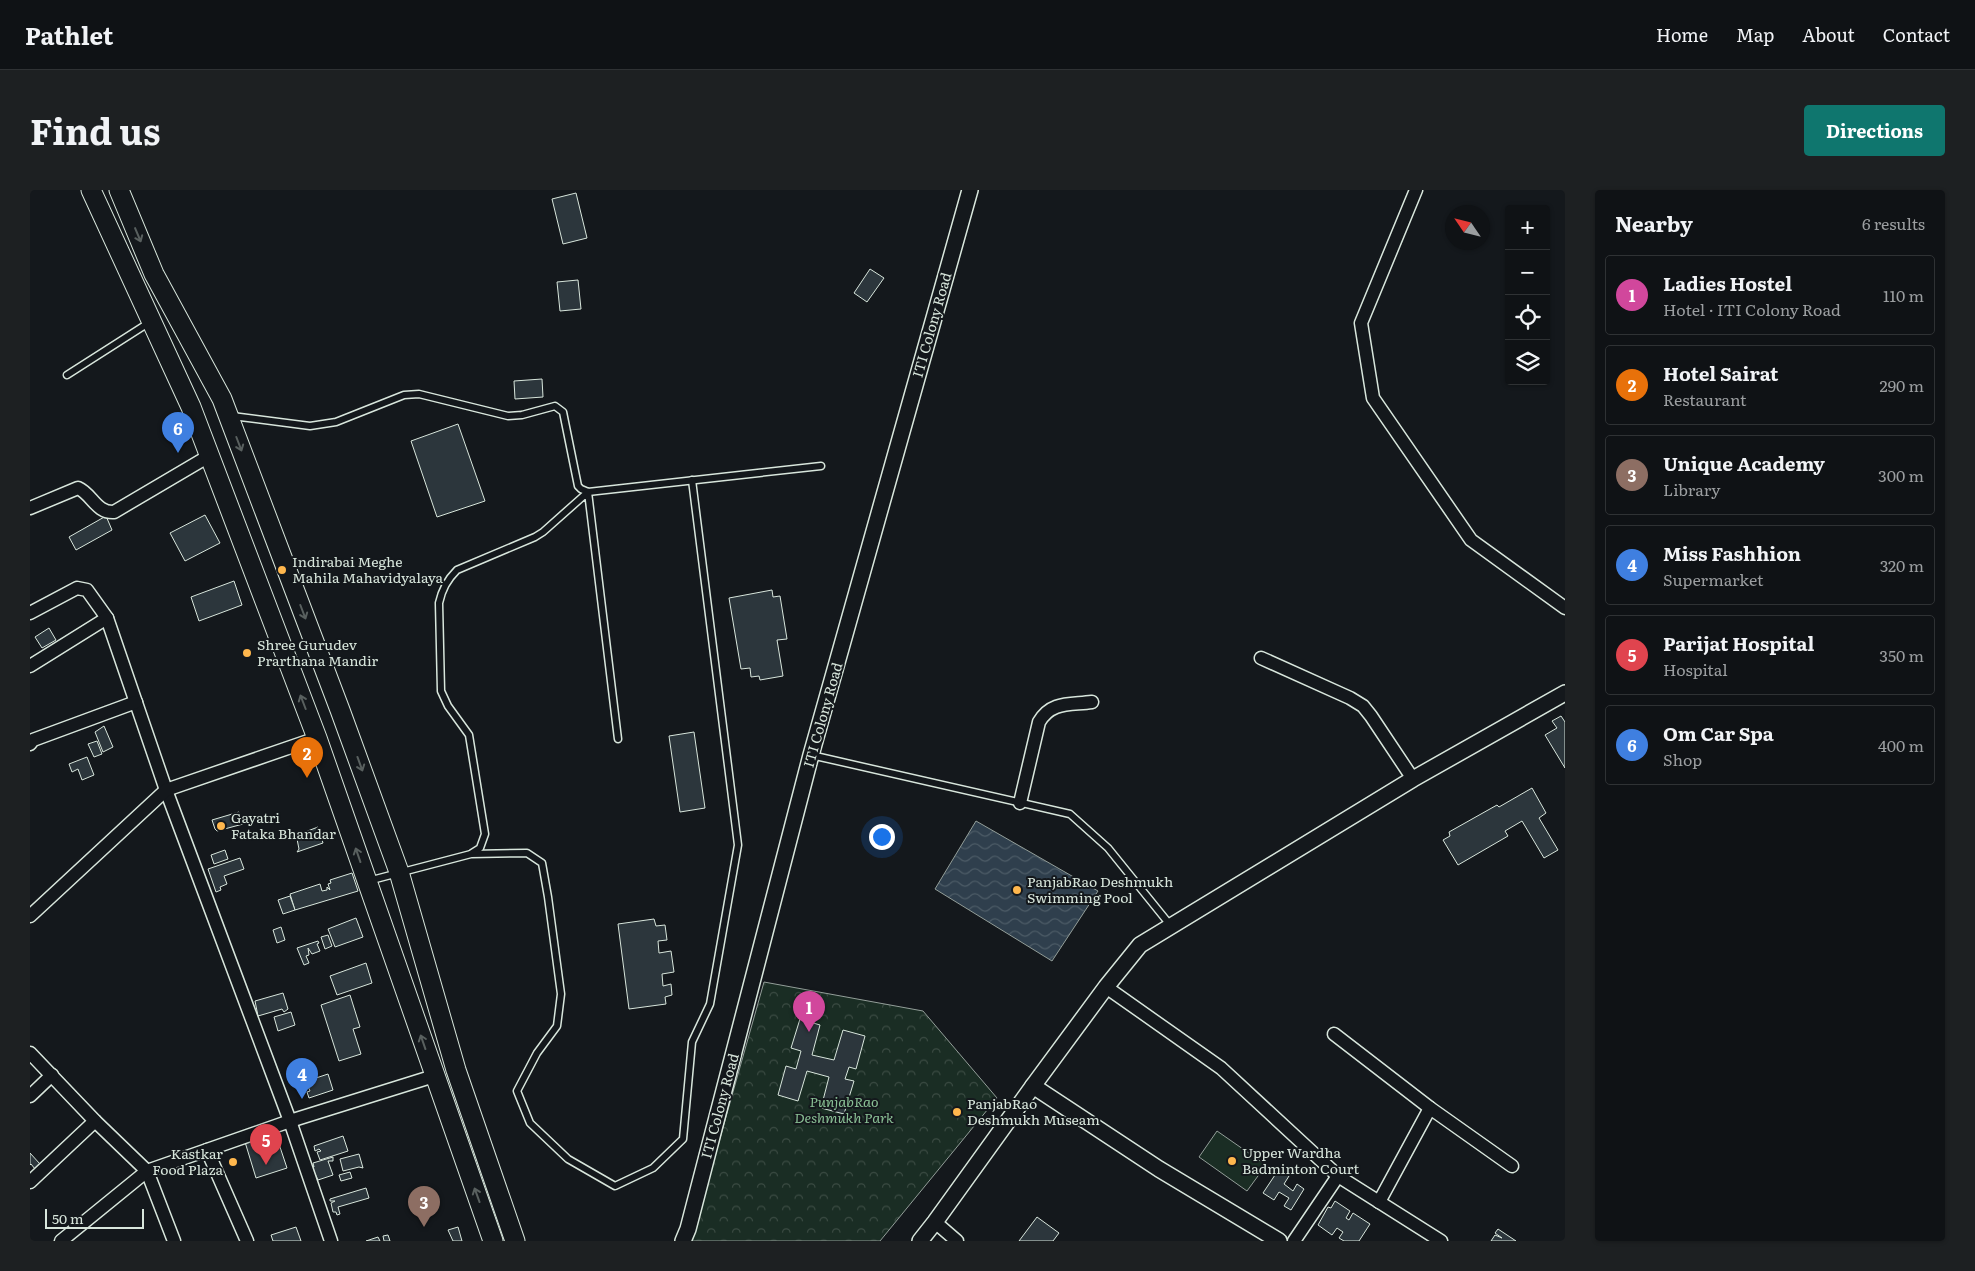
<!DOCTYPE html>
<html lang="en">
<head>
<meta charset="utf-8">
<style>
	:root { --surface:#0f1215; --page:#1d2022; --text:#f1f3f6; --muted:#9b9ea0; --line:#2f3234; --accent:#0f766e }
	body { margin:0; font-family:Literata,serif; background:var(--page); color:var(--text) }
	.controls { position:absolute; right:15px; top:15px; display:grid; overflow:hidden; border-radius:5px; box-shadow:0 1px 4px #0004 }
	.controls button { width:45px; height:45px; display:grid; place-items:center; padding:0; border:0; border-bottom:1px solid var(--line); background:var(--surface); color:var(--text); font:25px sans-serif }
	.compass { position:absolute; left:1415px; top:15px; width:45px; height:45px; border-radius:50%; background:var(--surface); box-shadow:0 1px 4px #0004; rotate:305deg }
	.scale { position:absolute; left:15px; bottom:12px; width:99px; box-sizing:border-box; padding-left:5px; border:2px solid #d8e6dc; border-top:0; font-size:14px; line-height:18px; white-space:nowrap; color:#d8e6dc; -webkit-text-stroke:4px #14181c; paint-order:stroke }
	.you { position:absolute; left:851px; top:646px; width:18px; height:18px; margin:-12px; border:4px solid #fff; border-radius:50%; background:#1a73e8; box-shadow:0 0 0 8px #1a73e833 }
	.badge { display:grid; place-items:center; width:32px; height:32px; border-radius:50%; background:var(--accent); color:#fff; font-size:16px; font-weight:700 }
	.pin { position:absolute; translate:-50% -41px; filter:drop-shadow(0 1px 2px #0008) }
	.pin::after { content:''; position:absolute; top:26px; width:18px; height:15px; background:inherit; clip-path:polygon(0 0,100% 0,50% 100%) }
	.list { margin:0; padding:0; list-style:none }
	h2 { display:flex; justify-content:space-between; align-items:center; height:65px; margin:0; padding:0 20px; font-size:21px }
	h2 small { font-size:16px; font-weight:400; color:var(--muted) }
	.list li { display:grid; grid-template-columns:32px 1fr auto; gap:15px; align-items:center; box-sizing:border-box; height:80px; margin:0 10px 10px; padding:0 10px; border:1px solid var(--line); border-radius:5px }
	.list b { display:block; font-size:19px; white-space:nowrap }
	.list p { margin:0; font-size:16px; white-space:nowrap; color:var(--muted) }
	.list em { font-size:16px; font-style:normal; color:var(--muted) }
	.icon { flex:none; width:28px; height:28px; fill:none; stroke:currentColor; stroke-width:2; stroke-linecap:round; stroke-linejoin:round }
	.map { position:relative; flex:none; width:1535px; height:1051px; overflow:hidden; border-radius:5px }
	header { display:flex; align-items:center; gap:30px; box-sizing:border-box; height:70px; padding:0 25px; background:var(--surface); border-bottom:1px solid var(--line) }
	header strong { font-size:24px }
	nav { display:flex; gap:28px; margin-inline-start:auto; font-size:18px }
	.intro { display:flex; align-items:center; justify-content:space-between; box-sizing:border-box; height:120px; padding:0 30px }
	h1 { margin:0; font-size:35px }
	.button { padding:12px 22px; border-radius:5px; background:var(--accent); color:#fff; font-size:18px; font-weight:700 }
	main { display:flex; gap:30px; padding:0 30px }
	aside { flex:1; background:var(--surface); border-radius:5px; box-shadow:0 1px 4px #0004 }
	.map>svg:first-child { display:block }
</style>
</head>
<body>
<header>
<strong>Pathlet</strong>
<nav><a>Home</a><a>Map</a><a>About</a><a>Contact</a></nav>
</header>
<div class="intro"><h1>Find us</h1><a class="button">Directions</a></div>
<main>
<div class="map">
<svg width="1535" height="1051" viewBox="0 0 1535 1051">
	<defs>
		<pattern id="park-crowns" width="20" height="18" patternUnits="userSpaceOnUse" patternTransform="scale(1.25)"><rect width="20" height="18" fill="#1a2d24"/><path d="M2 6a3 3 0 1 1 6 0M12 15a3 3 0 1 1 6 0" fill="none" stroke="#3b4b43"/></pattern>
		<pattern id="water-waves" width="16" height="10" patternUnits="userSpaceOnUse" patternTransform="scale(1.25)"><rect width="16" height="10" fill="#2f3f4d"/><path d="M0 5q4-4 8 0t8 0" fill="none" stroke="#4c5b66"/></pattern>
	</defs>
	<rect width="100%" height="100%" fill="#14181c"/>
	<polygon fill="url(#park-crowns)" stroke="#939e99" points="734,792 893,821 967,908 850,1051 661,1051"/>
	<polygon fill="#1a2d24" stroke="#939e99" points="1187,941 1236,975 1217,1001 1169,967"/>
	<polygon fill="url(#water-waves)" stroke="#939e99" points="946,631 1068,701 1022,771 905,699"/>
	<g fill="#2c363c" stroke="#d8e6dc">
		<polygon points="546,3 557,48 533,54 522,9"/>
		<polygon points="840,79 854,88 837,112 824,103"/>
		<polygon points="548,90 551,119 530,121 527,92"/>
		<polygon points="512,189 513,207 485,209 484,191"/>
		<polygon points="428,234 455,311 407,327 381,251"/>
		<polygon points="175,325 190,353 155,371 140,343"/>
		<polygon points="76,326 82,340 46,360 39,347"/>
		<polygon points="204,391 212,415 169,431 161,407"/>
		<polygon points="742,400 743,407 750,406 757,449 747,450 753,486 730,490 729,486 721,487 720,478 711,479 699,408"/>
		<polygon points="19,438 26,450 12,458 5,447"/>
		<polygon points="1531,526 1535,532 1535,578 1515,545 1527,538 1522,531"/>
		<polygon points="74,536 83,557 73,562 65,542"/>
		<polygon points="664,542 675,618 650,622 639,546"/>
		<polygon points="67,551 72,564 64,567 58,554"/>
		<polygon points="57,567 64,585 52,590 48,579 42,582 39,574"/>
		<polygon points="1502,598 1516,623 1509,628 1528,660 1514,668 1492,631 1475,641 1478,646 1428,675 1413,650 1420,646 1419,642 1467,615 1469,617"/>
		<polygon points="209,622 213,634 187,641 185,639 182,630"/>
		<polygon points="288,637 293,653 267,662 269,659 267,649 262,647"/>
		<polygon points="195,660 198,669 184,674 181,665"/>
		<polygon points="210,668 214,679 194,686 197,694 190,697 191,700 186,702 178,679"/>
		<polygon points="322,683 328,701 265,720 260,704 290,694 292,701 297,700 297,697 300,700 298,694 301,693 300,690"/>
		<polygon points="260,706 265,720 253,724 248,710"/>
		<polygon points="326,728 333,747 305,757 298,739"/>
		<polygon points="624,729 626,736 635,735 637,750 628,751 629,763 641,761 644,782 632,784 633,796 641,794 642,805 635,807 636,814 599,819 588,734"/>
		<polygon points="251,737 255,750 247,753 243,740"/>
		<polygon points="298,745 302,756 295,759 291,747"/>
		<polygon points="288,751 289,753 287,754 290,761 282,764 278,758 279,765 276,766 279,773 274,775 267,758"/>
		<polygon points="336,773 342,793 307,805 300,786"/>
		<polygon points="253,803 258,819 254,822 252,819 228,826 225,811"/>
		<polygon points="320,805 330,837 323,839 331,864 309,871 291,815"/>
		<polygon points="261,822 265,835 248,841 244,827"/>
		<polygon points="770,829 790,835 782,865 804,870 813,840 835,846 826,879 819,877 815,889 824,891 814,924 791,918 799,887 777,881 768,911 748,905 756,876 766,879 771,861 761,858"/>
		<polygon points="298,884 303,900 279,908 277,902 280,901 277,894 283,892 283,889"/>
		<polygon points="245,942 257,978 226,988 215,952"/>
		<polygon points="313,946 318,961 290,970 287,962 291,961 289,959 285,961 284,956"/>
		<polygon points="0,963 10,974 5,979 1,974 0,975"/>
		<polygon points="329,964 333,978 329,977 313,981 310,969"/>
		<polygon points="303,967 303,971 298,971 303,985 288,990 281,976 284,977 283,973"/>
		<polygon points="1249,979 1259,986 1254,994 1263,1001 1267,994 1274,999 1261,1020 1254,1016 1259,1008 1249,1002 1244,1010 1233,1003"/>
		<polygon points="320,982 322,988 311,991 309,985"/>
		<polygon points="336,998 339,1008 308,1017 310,1024 307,1025 306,1022 303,1022 301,1013 305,1011 300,1011 300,1009"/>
		<polygon points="1305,1011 1320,1021 1316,1028 1319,1030 1323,1023 1340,1034 1329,1051 1314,1051 1309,1048 1313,1042 1307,1038 1302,1045 1288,1035 1298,1017 1301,1018"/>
		<polygon points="1007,1027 1029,1043 1023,1051 989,1051"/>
		<polygon points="266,1037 271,1051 243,1051 241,1045"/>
		<polygon points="428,1037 432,1051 423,1051 418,1040"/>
		<polygon points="1468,1039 1486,1051 1461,1051 1465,1045 1472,1048 1465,1043"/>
		<polygon points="358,1045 360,1051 354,1051 353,1046"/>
		<polygon points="348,1047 350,1051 336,1051"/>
	</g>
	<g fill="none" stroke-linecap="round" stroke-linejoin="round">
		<defs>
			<g id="service">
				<polyline points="37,185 120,132"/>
				<polyline points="202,226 280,236 306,232 374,205 389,204 478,226 492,225 525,216 533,222 548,296 551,299 558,302 791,276"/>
				<polyline points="781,565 1040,624 1078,658 1141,736"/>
				<path d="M442,663L450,658L455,644L439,545L418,516L411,501L409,413C412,399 417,390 427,380L505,347L513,342L558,302L588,549"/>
				<polyline points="338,691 441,664 497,663 512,673 518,707 531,804 527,836 507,863 487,901 500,933 538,969 585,996 623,978 653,949 662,852 680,814 708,655 662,290"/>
			</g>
			<g id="minor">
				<polyline points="1386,0 1331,133 1343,208 1441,350 1535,418"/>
				<path d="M0,318L48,298C62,304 66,323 84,322L179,266"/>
				<polyline points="0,423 47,398 57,400 77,428 136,600 260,931 301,1051"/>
				<polyline points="1231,468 1320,508 1333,516 1341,526 1383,589"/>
				<polyline points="0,476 77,428"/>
				<polyline points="0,554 3,550 106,512"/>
				<path d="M990,613L1009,532C1021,511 1040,515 1062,512"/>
				<polyline points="0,726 136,600 287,548"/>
				<polyline points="1076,797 1191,878 1308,986 1411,1051"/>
				<polyline points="1304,844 1400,918 1482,976"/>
				<polyline points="0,863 65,931 117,981 144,1051"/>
				<polyline points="0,906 22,885"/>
				<polyline points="177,960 217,1051"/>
				<polyline points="0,992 65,931"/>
				<polyline points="1349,1012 1400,918"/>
				<polyline points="905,1032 927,1051"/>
				<polyline points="31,1051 117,981 260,931 404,886"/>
				<polyline points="1264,1051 1308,986"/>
			</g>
			<g id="tertiary">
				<polyline points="1003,896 1129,979 1249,1051"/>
				<polyline points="653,1051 658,1039 781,565 940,0"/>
				<polyline points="890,1051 905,1032 1003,896 1076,797 1110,755 1383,589 1535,503"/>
			</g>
			<g id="primary">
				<polyline points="61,0 161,217 287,548 463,1051"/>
				<polyline points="89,0 124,84 192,209 310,520 369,682 426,880 485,1051"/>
			</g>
		</defs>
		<use href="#service" stroke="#d8e6dc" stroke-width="9"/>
		<use href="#minor" stroke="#d8e6dc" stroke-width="15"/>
		<use href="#tertiary" stroke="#d8e6dc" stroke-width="18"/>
		<use href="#primary" stroke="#d8e6dc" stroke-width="21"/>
		<use href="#service" stroke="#14181c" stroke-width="6"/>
		<use href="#minor" stroke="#14181c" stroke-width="12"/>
		<use href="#tertiary" stroke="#14181c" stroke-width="15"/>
		<use href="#primary" stroke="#14181c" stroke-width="19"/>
	</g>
	<defs><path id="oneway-shaft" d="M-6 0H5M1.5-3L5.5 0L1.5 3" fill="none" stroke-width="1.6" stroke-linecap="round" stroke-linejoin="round" transform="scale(1.25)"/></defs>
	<g stroke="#59605f">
		<use href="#oneway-shaft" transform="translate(108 45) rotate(67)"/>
		<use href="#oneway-shaft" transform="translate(209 254) rotate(69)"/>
		<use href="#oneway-shaft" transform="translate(273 422) rotate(69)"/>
		<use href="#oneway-shaft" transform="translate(273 512) rotate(-111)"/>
		<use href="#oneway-shaft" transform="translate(330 574) rotate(70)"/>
		<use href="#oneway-shaft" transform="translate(328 665) rotate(-109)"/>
		<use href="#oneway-shaft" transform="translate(393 852) rotate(-109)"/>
		<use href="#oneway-shaft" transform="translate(447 1005) rotate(-110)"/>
	</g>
	<g fill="#ffb74d" stroke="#14181c" stroke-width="2">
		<circle cx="252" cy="380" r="5"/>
		<circle cx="217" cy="463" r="5"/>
		<circle cx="191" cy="636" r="5"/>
		<circle cx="987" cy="700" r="5"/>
		<circle cx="927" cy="922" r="5"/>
		<circle cx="1202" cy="971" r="5"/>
		<circle cx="203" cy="972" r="5"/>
	</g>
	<g text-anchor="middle" stroke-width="4" stroke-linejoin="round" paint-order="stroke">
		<g font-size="14" fill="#d8e6dc" stroke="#14181c">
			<text transform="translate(902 135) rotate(-74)" y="5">ITI Colony Road</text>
			<text transform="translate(793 525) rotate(-74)" y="5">ITI Colony Road</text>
			<text transform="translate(690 916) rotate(-75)" y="5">ITI Colony Road</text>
		</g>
		<g font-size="14" fill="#d8e6dc" stroke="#14181c" text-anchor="start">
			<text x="262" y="377">Indirabai Meghe<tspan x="262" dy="16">Mahila Mahavidyalaya</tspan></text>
			<text x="227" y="460">Shree Gurudev<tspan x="227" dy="16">Prarthana Mandir</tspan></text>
			<text x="201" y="633">Gayatri<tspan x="201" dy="16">Fataka Bhandar</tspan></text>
			<text x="997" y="697">PanjabRao Deshmukh<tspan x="997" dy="16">Swimming Pool</tspan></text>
			<text x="937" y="919">PanjabRao<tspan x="937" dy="16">Deshmukh Museam</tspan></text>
			<text x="1212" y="968">Upper Wardha<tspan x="1212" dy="16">Badminton Court</tspan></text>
			<text x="193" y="969" text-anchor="end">Kastkar<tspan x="193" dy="16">Food Plaza</tspan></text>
		</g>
		<g font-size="14" font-style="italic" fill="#8ac095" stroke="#14181c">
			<text x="814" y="917">PunjabRao<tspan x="814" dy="16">Deshmukh Park</tspan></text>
		</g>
	</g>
</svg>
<div class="controls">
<button>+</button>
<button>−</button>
<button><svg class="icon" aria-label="locate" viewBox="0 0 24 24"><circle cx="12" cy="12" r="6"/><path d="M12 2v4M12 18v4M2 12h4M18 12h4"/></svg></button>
<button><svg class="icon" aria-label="layers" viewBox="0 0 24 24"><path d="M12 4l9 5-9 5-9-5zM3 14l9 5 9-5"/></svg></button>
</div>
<svg class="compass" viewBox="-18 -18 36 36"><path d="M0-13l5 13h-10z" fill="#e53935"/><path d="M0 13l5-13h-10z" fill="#9b9ea0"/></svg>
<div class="scale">50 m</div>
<div class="you"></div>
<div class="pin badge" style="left:779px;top:842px;background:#d1479c">1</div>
<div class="pin badge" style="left:277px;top:588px;background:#e8710a">2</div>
<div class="pin badge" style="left:394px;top:1037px;background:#8d6e63">3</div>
<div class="pin badge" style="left:272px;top:909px;background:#3f7fe0">4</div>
<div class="pin badge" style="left:236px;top:975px;background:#e0444e">5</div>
<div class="pin badge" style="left:148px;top:263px;background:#3f7fe0">6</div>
</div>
<aside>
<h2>Nearby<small>6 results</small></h2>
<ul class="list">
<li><span class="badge" style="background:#d1479c">1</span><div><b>Ladies Hostel</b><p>Hotel · ITI Colony Road</p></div><em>110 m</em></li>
<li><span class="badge" style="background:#e8710a">2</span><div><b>Hotel Sairat</b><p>Restaurant</p></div><em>290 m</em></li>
<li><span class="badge" style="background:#8d6e63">3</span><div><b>Unique Academy</b><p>Library</p></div><em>300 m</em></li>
<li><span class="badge" style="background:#3f7fe0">4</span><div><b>Miss Fashhion</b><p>Supermarket</p></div><em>320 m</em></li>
<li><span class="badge" style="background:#e0444e">5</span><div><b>Parijat Hospital</b><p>Hospital</p></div><em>350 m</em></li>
<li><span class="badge" style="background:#3f7fe0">6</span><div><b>Om Car Spa</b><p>Shop</p></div><em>400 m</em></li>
</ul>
</aside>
</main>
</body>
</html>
